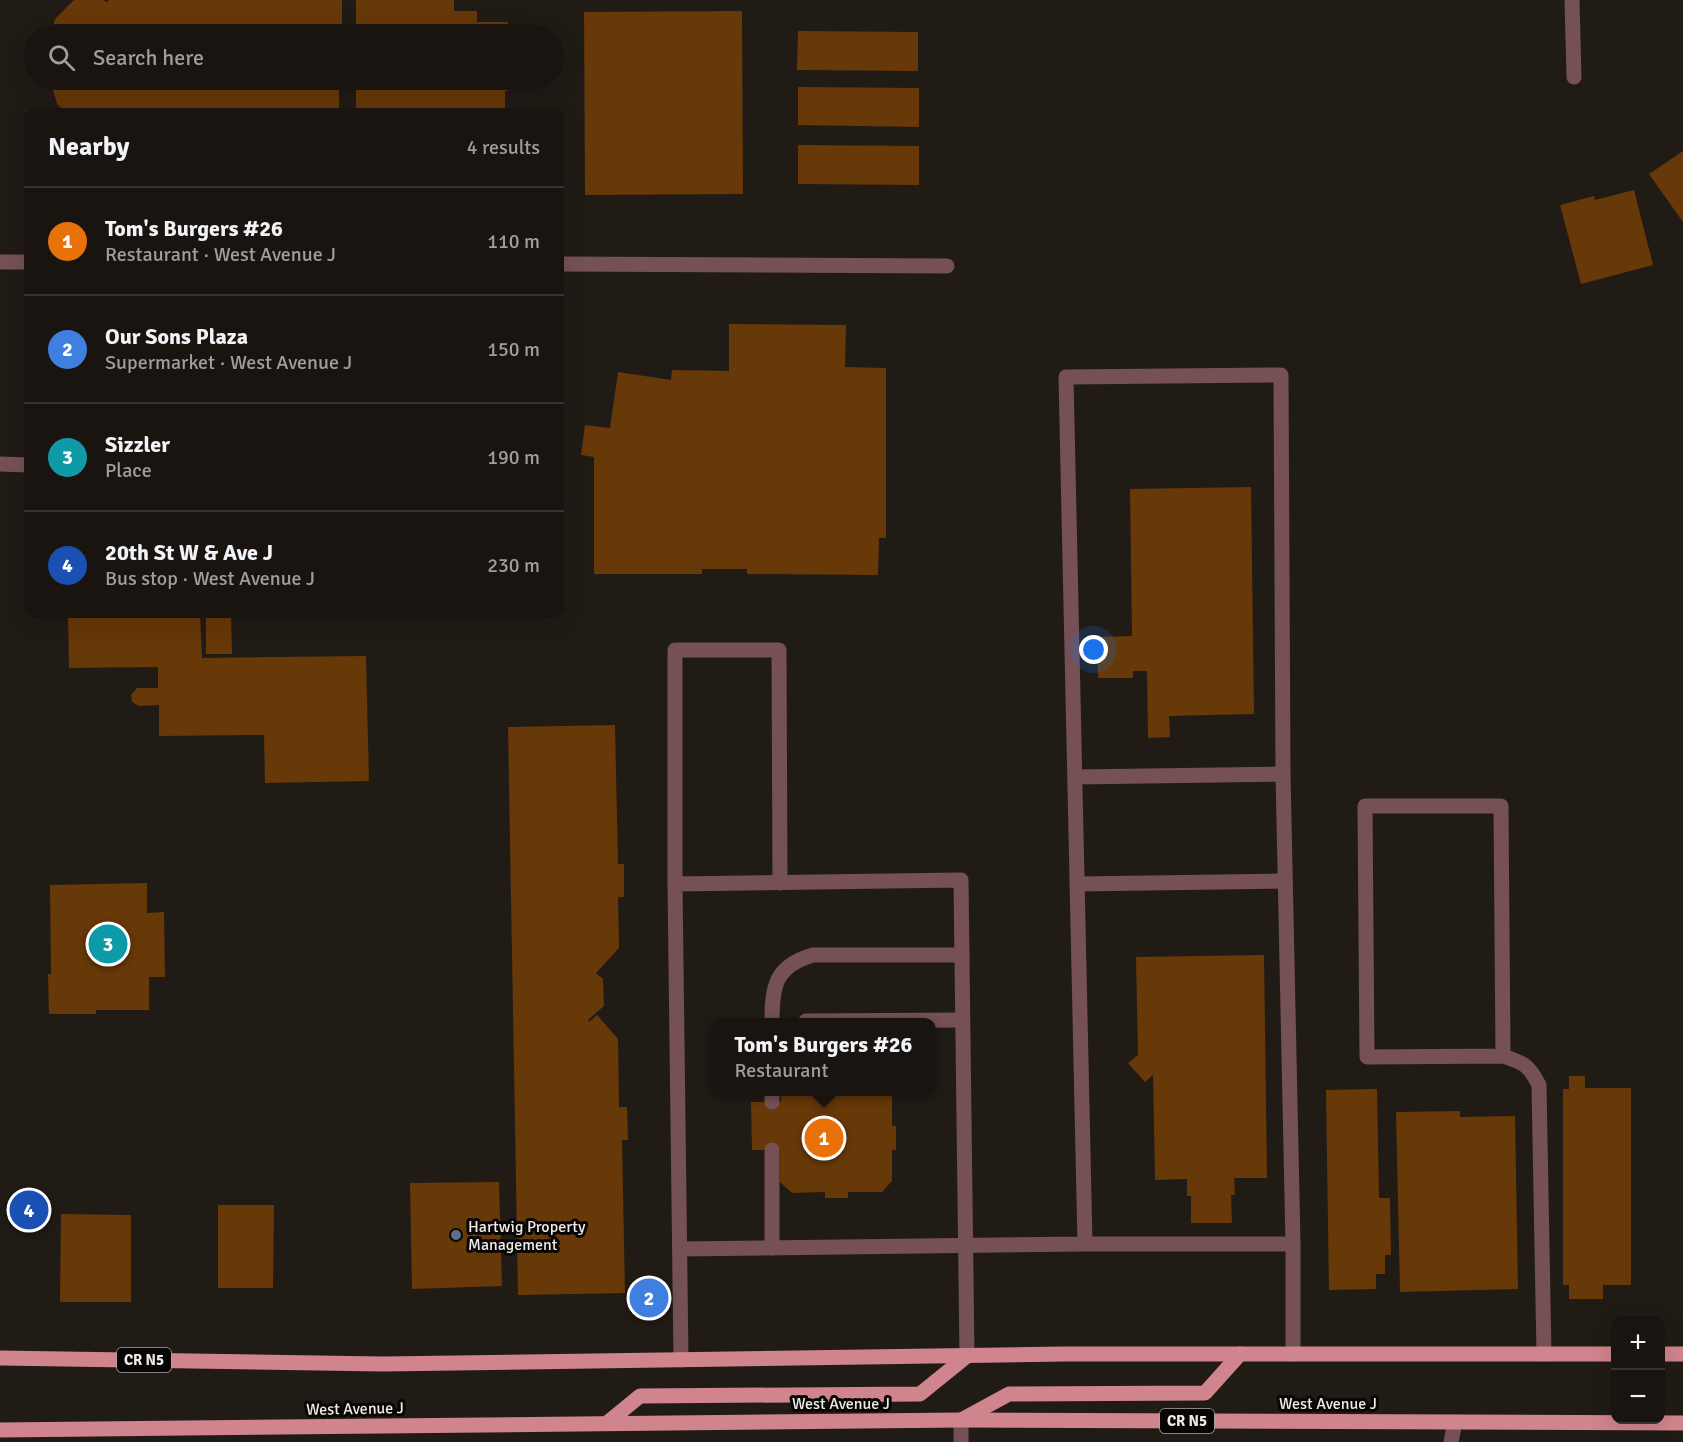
<!DOCTYPE html>
<html lang="en">
<head>
<meta charset="utf-8">
<style>
	:root { --surface:#191410; --page:#221d19; --text:#f1f3f6; --muted:#9f9e9f; --line:#373330; --accent:#f49aa5 }
	body { margin:0; font-family:Signika,sans-serif; background:var(--page); color:var(--text) }
	.controls { position:absolute; right:18px; bottom:18px; display:grid; overflow:hidden; border-radius:12px; box-shadow:0 6px 24px #0002 }
	.controls button { width:54px; height:54px; display:grid; place-items:center; padding:0; border:0; border-bottom:2px solid var(--line); background:var(--surface); color:var(--text); font:30px sans-serif }
	.you { position:absolute; left:1094px; top:650px; width:21px; height:21px; margin:-15px; border:4px solid #fff; border-radius:50%; background:#1a73e8; box-shadow:0 0 0 9px #1a73e833 }
	.badge { display:grid; place-items:center; width:39px; height:39px; border-radius:50%; background:var(--accent); color:#fff; font-size:20px; font-weight:700 }
	.pin { position:absolute; translate:-50% -50%; border:3px solid #fff; box-shadow:0 2px 6px #0006 }
	.popup { position:absolute; left:711px; top:1018px; width:225px; height:78px; box-sizing:border-box; display:grid; place-content:center; border-radius:12px; background:var(--surface); filter:drop-shadow(0 2px 4px #0005); font-size:20px; white-space:nowrap; color:var(--muted) }
	.popup b { font-size:22px; color:var(--text) }
	.popup::after { content:''; position:absolute; left:50%; top:100%; margin-left:-12px; border:12px solid transparent; border-top-color:var(--surface) }
	.list { margin:0; padding:0; list-style:none }
	h2 { display:flex; justify-content:space-between; align-items:center; height:78px; margin:0; padding:0 24px; font-size:26px }
	h2 small { font-size:20px; font-weight:400; color:var(--muted) }
	.list li { display:grid; grid-template-columns:39px 1fr auto; gap:18px; align-items:center; box-sizing:border-box; height:108px; padding:0 24px; border-top:2px solid var(--line) }
	.list b { display:block; font-size:22px; white-space:nowrap }
	.list p { margin:0; font-size:20px; white-space:nowrap; color:var(--muted) }
	.list em { font-size:20px; font-style:normal; color:var(--muted) }
	.icon { flex:none; width:33px; height:33px; fill:none; stroke:currentColor; stroke-width:2; stroke-linecap:round; stroke-linejoin:round }
	.map { position:relative; flex:none; width:1683px; height:1442px; overflow:hidden }
	.search { position:absolute; background:var(--surface); box-shadow:0 6px 24px #0002; left:24px; top:24px; width:540px; height:66px; display:flex; align-items:center; gap:15px; box-sizing:border-box; padding:0 21px; border-radius:33px; color:var(--muted); font-size:22px }
	.panel { position:absolute; background:var(--surface); box-shadow:0 6px 24px #0002; left:24px; top:108px; width:540px; height:510px; border-radius:12px }
	.map>svg:first-child { display:block }
</style>
</head>
<body>
<div class="map">
<svg width="1683" height="1442" viewBox="0 0 1683 1442">
	<rect width="100%" height="100%" fill="#211b16"/>
	<g fill="#673808">
		<polygon points="74,0 103,0 107,2 109,0 342,0 342,34 51,34 55,19"/>
		<polygon points="356,0 454,0 454,11 477,11 477,22 508,22 508,34 356,34"/>
		<polygon points="742,11 743,194 585,195 584,12"/>
		<polygon points="798,31 918,32 918,71 797,70"/>
		<polygon points="50,80 281,80 281,85 339,85 339,112 66,112 57,104"/>
		<polygon points="356,80 508,80 508,91 505,91 505,112 356,112"/>
		<polygon points="798,87 919,88 919,127 798,125"/>
		<polygon points="798,145 919,146 919,185 798,184"/>
		<polygon points="1683,151 1683,222 1649,174"/>
		<polygon points="1634,190 1653,265 1581,284 1560,205 1594,196 1595,200"/>
		<polygon points="729,324 846,325 845,367 886,368 886,538 879,538 878,575 747,574 747,569 702,569 702,574 594,574 594,457 581,455 585,425 610,428 618,372 671,380 672,370 729,371"/>
		<polygon points="1251,487 1254,714 1169,716 1170,737 1148,738 1147,671 1133,671 1133,678 1098,678 1097,637 1132,636 1130,489"/>
		<polygon points="68,614 200,614 202,658 366,656 369,781 265,783 264,735 159,736 159,705 139,706 132,702 131,695 137,688 158,688 158,667 69,668"/>
		<polygon points="206,614 231,614 232,654 206,654"/>
		<polygon points="615,725 618,864 624,864 624,897 618,897 619,948 596,973 603,979 604,1006 588,1020 589,1022 597,1015 618,1039 619,1107 627,1107 628,1140 622,1140 625,1293 518,1295 508,727"/>
		<polygon points="147,883 147,913 164,912 165,977 149,977 149,1010 96,1010 96,1014 49,1014 48,974 51,974 50,885"/>
		<polygon points="1264,955 1267,1178 1234,1178 1235,1195 1231,1195 1232,1223 1191,1223 1191,1196 1187,1196 1187,1179 1155,1180 1153,1075 1145,1082 1128,1063 1138,1055 1136,957"/>
		<polygon points="1569,1076 1585,1076 1585,1088 1631,1088 1631,1285 1603,1285 1603,1299 1569,1299 1569,1285 1563,1285 1563,1089 1569,1089"/>
		<polygon points="1377,1089 1379,1198 1390,1198 1391,1255 1385,1255 1385,1274 1376,1274 1376,1289 1329,1290 1326,1090"/>
		<polygon points="781,1092 892,1092 892,1126 896,1126 896,1150 892,1150 892,1181 882,1192 848,1192 848,1198 825,1198 825,1192 792,1193 780,1182 780,1150 752,1150 751,1102 781,1102"/>
		<polygon points="1460,1111 1460,1117 1515,1116 1518,1289 1400,1292 1396,1112"/>
		<polygon points="499,1182 502,1286 412,1289 410,1183"/>
		<polygon points="218,1205 274,1205 273,1288 218,1288"/>
		<polygon points="61,1214 131,1215 131,1302 60,1302"/>
	</g>
	<g fill="none" stroke-linecap="round" stroke-linejoin="round">
		<g stroke="#755155" stroke-width="15">
			<polyline points="0,262 28,262"/>
			<polyline points="560,264 947,266"/>
			<polyline points="0,464 28,465"/>
			<polyline points="1075,777 1283,774"/>
			<polyline points="675,884 675,650 779,650 780,883"/>
			<polyline points="1077,884 1285,881"/>
			<polyline points="806,1021 962,1020"/>
			<path d="M772,1022C772,986 775,966 813,955H962"/>
			<path d="M1503,1056L1501,806H1365L1367,1057L1503,1056C1524,1063 1529,1065 1539,1085L1544,1354"/>
			<polyline points="772,1092 772,1102"/>
			<polyline points="772,1150 772,1248"/>
			<polyline points="680,1249 1085,1244 1066,377 1281,375 1283,774 1293,1244 1085,1244"/>
			<polyline points="1293,1354 1293,1244"/>
			<polyline points="681,1360 675,884 961,880 967,1356"/>
			<polyline points="961,1420 961,1442"/>
			<polyline points="1451,1442 1455,1422"/>
		</g>
		<polyline stroke="#755155" stroke-width="15" points="1572,0 1574,77"/>
		<g stroke="#d0858e" stroke-width="15">
			<polyline points="1660,1354 1683,1354"/>
			<polyline points="0,1358 383,1364 1063,1354 1616,1354"/>
			<polyline points="963,1419 1009,1394 1205,1393 1240,1354"/>
			<polyline points="607,1423 640,1396 920,1394 967,1356"/>
			<polyline points="0,1430 961,1420 1683,1423"/>
		</g>
	</g>
	<circle fill="#5c6f8a" stroke="#080605" stroke-width="2" cx="456" cy="1235" r="6"/>
	<g text-anchor="middle" stroke-width="6" stroke-linejoin="round" paint-order="stroke">
		<g fill="#080605" stroke="#aaa6a3" stroke-width="1.5">
			<rect x="117" y="1348" width="54" height="24" rx="4.5"/>
			<rect x="1160" y="1409" width="54" height="24" rx="4.5"/>
		</g>
		<g font-size="15" font-weight="bold" fill="#efeae7">
			<text x="144" y="1365">CR N5</text>
			<text x="1187" y="1426">CR N5</text>
		</g>
		<g font-size="16" fill="#efeae7" stroke="#080605" text-anchor="start">
			<text x="468" y="1232">Hartwig Property<tspan x="468" dy="18">Management</tspan></text>
		</g>
		<g font-size="16" fill="#efeae7" stroke="#080605">
			<text x="841" y="1409">West Avenue J</text>
			<text x="1328" y="1409">West Avenue J</text>
			<text transform="translate(355 1408) rotate(-1)" y="6">West Avenue J</text>
		</g>
	</g>
</svg>
<div class="controls">
<button>+</button>
<button>−</button>
</div>
<div class="you"></div>
<div class="pin badge" style="left:824px;top:1138px;background:#e8710a">1</div>
<div class="popup"><b>Tom's Burgers #26</b>Restaurant</div>
<div class="pin badge" style="left:649px;top:1298px;background:#3f7fe0">2</div>
<div class="pin badge" style="left:108px;top:944px;background:#0f9aa8">3</div>
<div class="pin badge" style="left:29px;top:1210px;background:#1a4fb4">4</div>
<div class="search"><svg class="icon" aria-label="search" viewBox="0 0 24 24"><circle cx="10" cy="10" r="6"/><path d="M15 15l6 6"/></svg>Search here</div>
<section class="panel">
<h2>Nearby<small>4 results</small></h2>
<ul class="list">
<li><span class="badge" style="background:#e8710a">1</span><div><b>Tom's Burgers #26</b><p>Restaurant · West Avenue J</p></div><em>110 m</em></li>
<li><span class="badge" style="background:#3f7fe0">2</span><div><b>Our Sons Plaza</b><p>Supermarket · West Avenue J</p></div><em>150 m</em></li>
<li><span class="badge" style="background:#0f9aa8">3</span><div><b>Sizzler</b><p>Place</p></div><em>190 m</em></li>
<li><span class="badge" style="background:#1a4fb4">4</span><div><b>20th St W &amp; Ave J</b><p>Bus stop · West Avenue J</p></div><em>230 m</em></li>
</ul>
</section>
</div>
</body>
</html>
